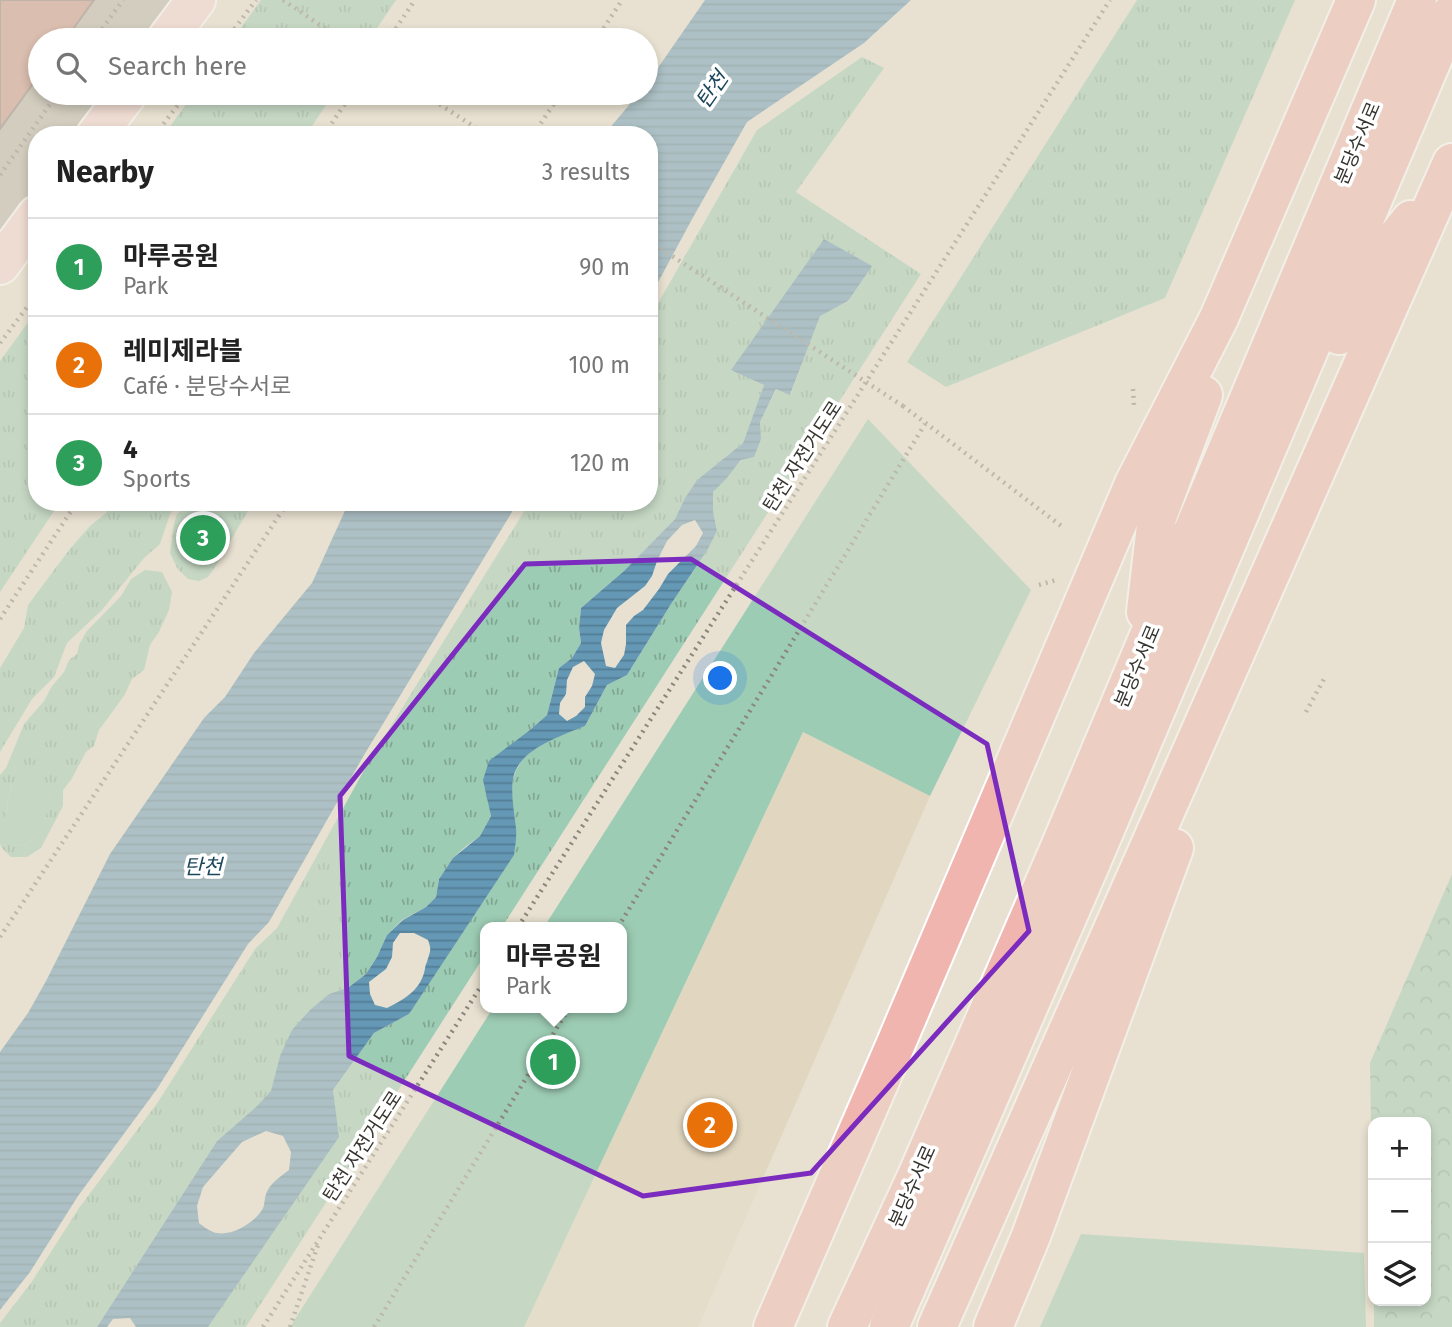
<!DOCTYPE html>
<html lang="en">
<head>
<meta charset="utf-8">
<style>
	:root { --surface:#fff; --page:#f6f6f6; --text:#222; --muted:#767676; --line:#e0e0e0; --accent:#d93025 }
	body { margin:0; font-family:"Fira Sans","Noto Sans KR",sans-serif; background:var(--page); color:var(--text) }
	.controls { position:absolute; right:21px; bottom:21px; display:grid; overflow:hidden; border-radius:14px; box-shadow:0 4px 10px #0003 }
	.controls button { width:63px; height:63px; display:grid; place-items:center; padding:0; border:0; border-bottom:2px solid var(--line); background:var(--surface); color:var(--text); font:35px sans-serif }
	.you { position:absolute; left:721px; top:679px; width:24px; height:24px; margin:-18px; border:5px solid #fff; border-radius:50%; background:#1a73e8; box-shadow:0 0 0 10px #1a73e833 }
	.badge { display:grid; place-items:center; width:46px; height:46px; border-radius:50%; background:var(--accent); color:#fff; font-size:23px; font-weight:700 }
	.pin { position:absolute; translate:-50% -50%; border:4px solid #fff; box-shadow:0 2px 7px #0006 }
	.popup { position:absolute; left:480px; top:922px; width:147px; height:91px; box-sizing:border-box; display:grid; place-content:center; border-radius:14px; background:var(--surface); filter:drop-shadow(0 2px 5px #0005); font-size:23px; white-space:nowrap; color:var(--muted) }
	.popup b { font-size:26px; color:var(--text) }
	.popup::after { content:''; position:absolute; left:50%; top:100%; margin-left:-14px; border:14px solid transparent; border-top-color:var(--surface) }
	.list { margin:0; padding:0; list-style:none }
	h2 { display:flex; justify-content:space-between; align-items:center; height:91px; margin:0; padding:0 28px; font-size:30px }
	h2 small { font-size:23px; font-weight:400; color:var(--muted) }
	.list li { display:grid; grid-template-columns:46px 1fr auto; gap:21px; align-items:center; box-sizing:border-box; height:98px; padding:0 28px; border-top:2px solid var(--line) }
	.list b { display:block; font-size:26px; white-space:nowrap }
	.list p { margin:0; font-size:23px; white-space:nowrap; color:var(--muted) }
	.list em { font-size:23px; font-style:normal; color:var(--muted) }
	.icon { flex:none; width:38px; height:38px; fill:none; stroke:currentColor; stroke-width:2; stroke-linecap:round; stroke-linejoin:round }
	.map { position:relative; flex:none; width:1452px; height:1327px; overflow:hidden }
	.search { position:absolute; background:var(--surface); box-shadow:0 4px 10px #0003; left:28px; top:28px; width:630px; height:77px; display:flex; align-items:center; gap:18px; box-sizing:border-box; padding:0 24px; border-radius:38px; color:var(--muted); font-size:26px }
	.panel { position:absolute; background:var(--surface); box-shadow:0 4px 10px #0003; left:28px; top:126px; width:630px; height:385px; border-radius:28px }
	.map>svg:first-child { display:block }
</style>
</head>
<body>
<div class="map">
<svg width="1452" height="1327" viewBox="0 0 1452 1327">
	<defs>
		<pattern id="grass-tufts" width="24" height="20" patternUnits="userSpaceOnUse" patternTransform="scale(1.75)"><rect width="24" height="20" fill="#9dccb4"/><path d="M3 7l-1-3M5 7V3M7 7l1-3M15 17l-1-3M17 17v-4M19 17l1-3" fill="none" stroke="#81a693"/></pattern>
		<pattern id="forest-crowns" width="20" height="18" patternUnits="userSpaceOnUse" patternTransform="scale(1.75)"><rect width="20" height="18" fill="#9dccb4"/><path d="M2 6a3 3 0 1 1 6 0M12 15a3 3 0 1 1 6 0" fill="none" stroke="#81a693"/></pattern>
		<pattern id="water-rules" width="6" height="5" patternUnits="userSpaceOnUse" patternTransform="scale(1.75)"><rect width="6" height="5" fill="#6498b5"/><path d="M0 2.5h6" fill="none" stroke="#537d94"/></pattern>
	</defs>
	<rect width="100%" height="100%" fill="#e8e1d1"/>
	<polygon fill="#e1d7c0" points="803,732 930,796 698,1327 524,1327"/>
	<g fill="url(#grass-tufts)" fill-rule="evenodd">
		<polygon points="261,0 396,0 369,40 232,40"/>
		<polygon points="1137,0 1295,0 1165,298 946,387 907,362"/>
		<path d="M862,57L884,68L796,192L921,274L502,927H485V955L246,1327H208L338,1137L333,1090L374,1033L409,1014L516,831C514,818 510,788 514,776C523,746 559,736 585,726L607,685L627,675L671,604L708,549L717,531L713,511V492L761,439L760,422L777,388L791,394L820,315L849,301L825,239L732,369L764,385L743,443L697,480L685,498L675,519L624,571L581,608L579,628L581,643L572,658L559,668L547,715L530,730L488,798L491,816L480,836L465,847L453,858L439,879L436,897L426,907L402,920L387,935L377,957L366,974L349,987L329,994L280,1056L272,1091L257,1106L217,1141L97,1327H0V1323L31,1283L79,1208L158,1102L255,949L277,928L368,763L530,502H649V319L757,130Z"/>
		<polygon points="194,93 334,93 306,135 164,135"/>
		<polygon points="37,310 37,502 60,502 0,592 0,361"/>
		<polygon points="111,502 180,502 170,514 160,544 144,558 102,610 67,643 54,677 32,699 0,752 0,668 24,628 28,605 69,550 90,526 106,513"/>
		<path d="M192,502H253L219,561L208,577L199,581L188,579L177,568L170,553L174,524L177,514ZM195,520L215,530L210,553L202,571L187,555L191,545Z"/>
		<path d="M145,570L162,572L172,592L169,610L159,632L150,645L144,670L132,679L124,696L99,730L94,746L86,752L71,780L63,790V806L41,848L27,857H11L1,847L0,843V775L6,768L24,724L44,701L52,686L64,672L69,660L77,654L79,645L86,632L121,596L131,579ZM12,785L46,818C37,832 34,847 15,846L13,832L5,813L8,810L7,802Z"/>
	</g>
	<polygon fill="url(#forest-crowns)" points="1452,874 1452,1327 1374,1327 1374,1301 1426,1301 1426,1122 1373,1122 1373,1252 1370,1063"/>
	<g fill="#9dccb4">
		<polygon points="868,419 1031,590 930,796 803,732 524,1327 290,1327 493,1008 621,1008 621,927 544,927"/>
		<path d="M199,513H208C221,528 213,555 202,571H194L186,565C187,557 190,550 192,542C194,532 194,522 199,513Z"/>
		<path d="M24,778C43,786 53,806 43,824C36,836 31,847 15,846L12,839L13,832L5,821V813L8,810L7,802L12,785Z"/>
		<polygon points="1081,1234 1364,1253 1366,1327 1040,1327"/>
	</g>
	<g fill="url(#water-rules)" fill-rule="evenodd">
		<polygon points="705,0 911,0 864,43 747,122 691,221 649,299 649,135 604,135 639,93 646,93 646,85"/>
		<path d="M824,239L872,266L848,301L820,316L790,395L776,389L760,422L761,439L754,457L741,460L726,479L713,492V511L717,531L708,549L671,604L627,675L607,685L585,726C561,736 518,749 513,779C511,795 514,812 516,828C517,837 515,847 514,855L409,1014L374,1033L333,1090L339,1137L208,1327H136L130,1318L113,1319L107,1327H97L217,1141L257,1106L271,1091L280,1056L292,1030L310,1010L329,994L349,987L366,974L377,957L387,935L403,920L426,907L436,897L439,879L453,858L480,836L491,816L483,780L489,761L530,730L547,715L559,668L572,658L581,643L579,628L581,608L624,571L675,519L685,498L697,480L743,443L764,385L731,370ZM695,520L703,533L696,546L668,574L659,589L643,610L634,616L626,625V644L624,655L615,668L606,666L601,643L604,630L617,608L645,586L652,576L657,561L667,541L682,525ZM584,661L595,674L592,686L585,697V707L576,716L567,721L559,714L560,703L566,694L567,680L573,667ZM400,933H414L428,940C432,951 430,951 427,962C425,965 425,970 424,973C419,991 403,1000 387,1008L375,1005L370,994L369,982L386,969L392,957L393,943ZM266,1131L283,1136L291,1152L289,1170C280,1177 270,1183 266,1194C264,1200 265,1206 262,1210C253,1224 229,1238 213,1232C208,1230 203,1226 199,1223L197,1206L203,1187L242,1142Z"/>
		<polygon points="349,502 518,502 364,755 269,922 248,944 157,1089 78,1196 30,1272 0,1310 0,1052 28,1013 46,981 110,854 204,718 225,697 254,653 312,583"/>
	</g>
	<polygon fill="#0003" points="0,0 202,0 173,40 40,40 40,93 134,93 104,135 37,135 37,226 0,277"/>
	<polygon fill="#ca9286" stroke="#8e7c78" stroke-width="2" points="0,0 94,0 65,40 40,40 40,74 0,129"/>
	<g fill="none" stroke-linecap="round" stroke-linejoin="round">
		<defs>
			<g id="major">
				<polyline points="166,40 196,0"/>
				<polyline points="96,135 128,93"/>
				<polyline points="0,265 37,215"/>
			</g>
			<g id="highway">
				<polyline points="1339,335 1378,261 1411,220"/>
				<polyline points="1146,612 1157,517 1203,395"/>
				<polyline points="773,1327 894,1048 1134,484 1219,318 1356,0"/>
				<polyline points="847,1327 917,1176 1058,852 1417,0"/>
				<polyline points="889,1327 1089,867 1452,13"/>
				<polyline points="937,1327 1452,163"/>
				<polyline points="993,1327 1031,1236 1174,848"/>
			</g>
		</defs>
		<use href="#major" stroke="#fff" stroke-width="42"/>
		<use href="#highway" stroke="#fff" stroke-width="42"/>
		<g stroke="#8b867c" stroke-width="4.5" stroke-dasharray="2 5" stroke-linecap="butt">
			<polyline points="283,0 342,40"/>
			<polyline points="94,40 123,0"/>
			<polyline points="226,40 256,0"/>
			<polyline points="388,40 415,0"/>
			<polyline points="596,40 622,0"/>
			<polyline points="422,93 487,135"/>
			<polyline points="155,135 187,93"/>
			<polyline points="324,135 352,93"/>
			<polyline points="533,135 561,93"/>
			<polyline points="0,175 58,93"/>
			<polyline points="0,343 37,294"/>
			<polyline points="1133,389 1134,406"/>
			<polyline points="903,406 1064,528"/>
			<polyline points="1039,585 1056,580"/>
			<polyline points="0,619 77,502"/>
			<polyline points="1306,712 1325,677"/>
			<polyline points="518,927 1110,0"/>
			<polyline points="618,927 925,424"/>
			<polyline points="0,937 288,502"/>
			<polyline points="263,1327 485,980"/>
			<polyline points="290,1327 319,1242"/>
			<polyline points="374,1327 569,1008"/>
		</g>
		<use href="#major" stroke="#f7d3d0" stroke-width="38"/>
		<use href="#highway" stroke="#f1b5b0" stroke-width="38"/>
		<polyline stroke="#8b867c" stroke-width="4.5" stroke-dasharray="2 5" stroke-linecap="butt" points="649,241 903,406"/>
	</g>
	<path d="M0 0H1452V1327H0ZM691,559L987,744L1029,931L811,1173L643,1196L349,1056L340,796L525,564Z" fill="#e8e1d1" fill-opacity=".55" fill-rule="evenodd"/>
	<path fill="none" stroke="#7b2cbf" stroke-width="5" stroke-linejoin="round" d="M691,559L987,744L1029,931L811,1173L643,1196L349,1056L340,796L525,564Z"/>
	<g text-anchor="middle" stroke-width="7" stroke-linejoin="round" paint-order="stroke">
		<g font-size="19" fill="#36342e" stroke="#fff">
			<text transform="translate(1357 143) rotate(-67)" y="7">분당수서로</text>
			<text transform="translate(802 456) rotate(-57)" y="7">탄천 자전거도로</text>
			<text transform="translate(1137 666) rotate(-67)" y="7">분당수서로</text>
			<text transform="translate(362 1146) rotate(-57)" y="7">탄천 자전거도로</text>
			<text transform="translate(912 1186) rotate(-66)" y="7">분당수서로</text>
		</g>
		<g font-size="21" font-style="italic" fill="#1b465c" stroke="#fff">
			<text transform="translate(712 90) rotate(-55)" y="7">탄천</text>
			<text x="203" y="874">탄천</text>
		</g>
	</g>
</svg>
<div class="controls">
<button>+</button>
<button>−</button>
<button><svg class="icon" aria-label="layers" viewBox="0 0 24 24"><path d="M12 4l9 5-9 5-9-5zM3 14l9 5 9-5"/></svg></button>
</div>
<div class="you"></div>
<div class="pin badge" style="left:553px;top:1062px;background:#2e9e5b">1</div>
<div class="popup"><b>마루공원</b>Park</div>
<div class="pin badge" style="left:710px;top:1125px;background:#e8710a">2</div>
<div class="pin badge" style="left:203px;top:538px;background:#2e9e5b">3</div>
<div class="search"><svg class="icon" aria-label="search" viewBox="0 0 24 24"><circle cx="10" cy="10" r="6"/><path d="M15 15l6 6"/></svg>Search here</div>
<section class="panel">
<h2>Nearby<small>3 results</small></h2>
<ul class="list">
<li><span class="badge" style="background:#2e9e5b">1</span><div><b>마루공원</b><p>Park</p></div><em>90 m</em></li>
<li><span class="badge" style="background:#e8710a">2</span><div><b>레미제라블</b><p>Café · 분당수서로</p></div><em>100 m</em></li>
<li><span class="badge" style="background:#2e9e5b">3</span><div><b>4</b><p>Sports</p></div><em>120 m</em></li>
</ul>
</section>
</div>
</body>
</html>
